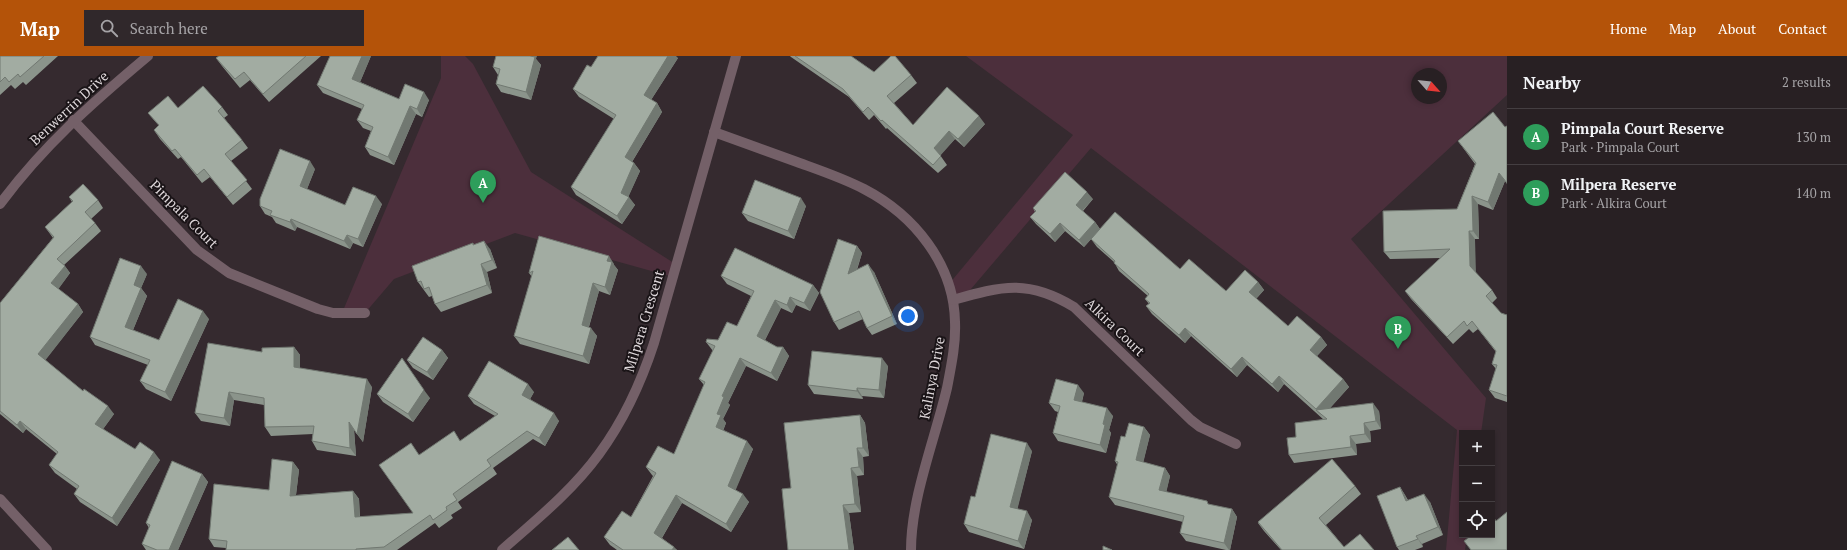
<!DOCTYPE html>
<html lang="en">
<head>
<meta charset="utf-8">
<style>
	:root { --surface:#282023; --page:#30282b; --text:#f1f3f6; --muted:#a5a3a6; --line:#443e41; --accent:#b45309 }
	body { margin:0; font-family:"PT Serif",serif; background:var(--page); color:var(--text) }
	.controls { position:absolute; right:12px; bottom:12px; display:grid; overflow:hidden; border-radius:0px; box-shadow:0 2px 6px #0003 }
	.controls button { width:36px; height:36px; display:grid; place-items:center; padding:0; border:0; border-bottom:1px solid var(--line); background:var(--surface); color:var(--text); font:20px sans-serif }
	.compass { position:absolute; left:1411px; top:12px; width:36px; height:36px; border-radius:50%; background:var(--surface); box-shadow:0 2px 6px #0003; rotate:117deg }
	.you { position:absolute; left:908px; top:260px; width:14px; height:14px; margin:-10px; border:3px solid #fff; border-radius:50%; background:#1a73e8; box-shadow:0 0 0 6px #1a73e833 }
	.badge { display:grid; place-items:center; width:26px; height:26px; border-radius:50%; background:var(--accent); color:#fff; font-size:13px; font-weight:700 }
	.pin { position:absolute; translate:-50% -33px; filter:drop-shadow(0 1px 2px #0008) }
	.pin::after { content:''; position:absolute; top:21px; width:14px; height:12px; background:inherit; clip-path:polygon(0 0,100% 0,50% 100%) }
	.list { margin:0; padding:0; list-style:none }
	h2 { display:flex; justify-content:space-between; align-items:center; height:52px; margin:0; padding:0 16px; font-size:17px }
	h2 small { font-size:13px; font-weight:400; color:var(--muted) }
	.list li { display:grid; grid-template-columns:26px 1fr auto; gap:12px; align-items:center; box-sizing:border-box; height:56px; padding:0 16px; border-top:1px solid var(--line) }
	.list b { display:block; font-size:15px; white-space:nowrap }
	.list p { margin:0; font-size:13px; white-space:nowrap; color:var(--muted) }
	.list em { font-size:13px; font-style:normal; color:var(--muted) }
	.icon { flex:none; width:22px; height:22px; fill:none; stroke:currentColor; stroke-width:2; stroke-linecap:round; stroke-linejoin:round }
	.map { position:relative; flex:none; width:1507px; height:494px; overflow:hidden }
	header { display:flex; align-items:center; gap:24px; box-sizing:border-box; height:56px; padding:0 20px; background:var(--accent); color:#fff }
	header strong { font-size:19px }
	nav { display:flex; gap:22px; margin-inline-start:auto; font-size:14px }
	.search { width:280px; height:36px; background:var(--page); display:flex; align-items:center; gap:10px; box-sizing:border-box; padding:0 14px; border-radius:0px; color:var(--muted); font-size:15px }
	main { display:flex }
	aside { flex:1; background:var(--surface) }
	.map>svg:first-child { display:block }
</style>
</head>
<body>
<header>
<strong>Map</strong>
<div class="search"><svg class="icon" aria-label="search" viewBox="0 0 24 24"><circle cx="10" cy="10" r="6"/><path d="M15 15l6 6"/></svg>Search here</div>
<nav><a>Home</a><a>Map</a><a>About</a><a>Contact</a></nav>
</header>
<main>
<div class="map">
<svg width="1507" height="494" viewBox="0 0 1507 494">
	<rect width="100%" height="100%" fill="#352a2f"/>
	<g fill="#4c2f3c" fill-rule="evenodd">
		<polygon points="441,0 465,0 473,8 531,116 677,209 673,221 515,177 394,223 365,257 342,257 441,22"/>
		<path d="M966,0H1507V39L1351,183L1486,342L1481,377H1462V479H1467L1465,494H1446L1457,374L1091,92L965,240L953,244L949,228L1073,79ZM1417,18H1441V42H1417Z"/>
	</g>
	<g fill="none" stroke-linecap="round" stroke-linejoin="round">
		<g stroke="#746068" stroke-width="10">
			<polyline points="73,64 197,194 229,217 318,253 333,257 365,257"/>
			<path d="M714,76C742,86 769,96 797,106C819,114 843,122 864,133C914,159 954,208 955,266C956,288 951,311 947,332C935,383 911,442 911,494"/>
			<path d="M0,148C44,89 92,47 148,0"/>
			<path d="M953,244C1002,230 1028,223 1074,251L1191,364L1200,371L1236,388"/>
			<polyline points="0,443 47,494"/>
			<path d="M502,494C536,464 572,435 599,398C624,364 641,327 654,287L736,0"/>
		</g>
	</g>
	<g fill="#8b948b">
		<polygon points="0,0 58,0 26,29 23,26 15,33 11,29 0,39"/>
		<polygon points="219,0 321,0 269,46 250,24 240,32 222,10 216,2"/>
		<polygon points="371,0 360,26 399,43 429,44 422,61 416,58 394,109 370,99 365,91 371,75 363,72 357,64 362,53 323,37 317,29"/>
		<polygon points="790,0 851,0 874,16 911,19 917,27 894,47 913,69 985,68 964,91 955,83 940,99 947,109 938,117 887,72 886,73 874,59 869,64 849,41 791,1"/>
		<polygon points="678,2 651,44 657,47 662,56 632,106 634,107 640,115 628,141 635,149 622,168 576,139 571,131 614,63 579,41 573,33 591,11"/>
		<polygon points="536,3 541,9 531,44 501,36 496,28 498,19 493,11"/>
		<polygon points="222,51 228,59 224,62 242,84 248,92 231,105 252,133 233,149 210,121 202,127 181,101 178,103 160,83 154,74 159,70 148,57 178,52"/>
		<polygon points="1507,70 1507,128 1505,125 1493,154 1478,148 1479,183 1475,183 1475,216 1492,234 1497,242 1492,247 1501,257 1507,259 1507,346 1495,342 1489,334 1496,313 1492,308 1496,296 1478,273 1473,277 1469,273 1453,288 1411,243 1405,235 1441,202 1390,203 1384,196 1457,153 1475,108 1458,85 1505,71"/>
		<polygon points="315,113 307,133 345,149 382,148 363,191 353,187 350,193 297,171 295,175 276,167 272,161 265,158 260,150"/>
		<polygon points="69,141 98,144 103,152 91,163 95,167 101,175 64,209 70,217 58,233 78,248 83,256 45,304 83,335 114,358 103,373 135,393 160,404 117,470 80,446 74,438 77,433 55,417 49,409 57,398 26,373 23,377 0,358 0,247 53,182 45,171 72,146"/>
		<polygon points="1093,143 1083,155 1095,166 1100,173 1084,191 1065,175 1055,186 1036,168 1030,161 1035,156 1033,152"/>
		<polygon points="806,150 794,183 748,165 742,157"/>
		<polygon points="539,180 614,208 614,209 618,214 610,239 599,235 589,271 597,280 589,308 520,288 514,280 532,221 529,217"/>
		<polygon points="1091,183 1180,213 1226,235 1258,226 1264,234 1256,243 1288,270 1321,281 1327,289 1317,300 1343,323 1349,331 1330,352 1379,355 1381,373 1370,375 1371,386 1356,388 1357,399 1294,407 1289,399 1296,381 1324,364 1284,328 1278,336 1247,309 1237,321 1191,280 1185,287 1152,258 1146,250 1149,248 1145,243 1148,240 1119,215 1114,206 1097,191"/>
		<polygon points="473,187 474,189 490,193 497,212 487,216 492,237 441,256 435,248 432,240 429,241 418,226"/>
		<polygon points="857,190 862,197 857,214 874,216 897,268 872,279 867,272 863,263 839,274 834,266"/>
		<polygon points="147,218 141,232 147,240 133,274 159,284 209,263 171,345 146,333 140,325 148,309 95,289 90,281"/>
		<polygon points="721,220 813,229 819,237 810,255 796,249 792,257 781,252 765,284 777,291 783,291 789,300 777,325 746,310 728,347 730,349 723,363 726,367 723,375 753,393 735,434 749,446 731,476 682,447 662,482 677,494 617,494 610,489 604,481 631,461 653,420 652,419 646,411 674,398 704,329 699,323 713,295 706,286 718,284 737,270 751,240 727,228"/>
		<polygon points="294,291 300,299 300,312 372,331 363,386 354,374 356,400 317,394 312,385 313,378 271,380 265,371 264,349 234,344 230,370 201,365 195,357 262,296"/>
		<polygon points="442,294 448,302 433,324 413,312 407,304"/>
		<polygon points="888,310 884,342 862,340 863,343 814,338 808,329"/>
		<polygon points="534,336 530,343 559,365 545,390 533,383 493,412 497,418 458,446 462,452 451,459 453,462 439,472 435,467 397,494 226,494 226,492 214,491 209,483 269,434 293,406 299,414 296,439 353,435 359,443 360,461 413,457 419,399 460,385 495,360 474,348 468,340"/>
		<polygon points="1084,337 1082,346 1113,360 1109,374 1111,377 1106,397 1058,385 1053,377 1058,356 1055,355 1049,347"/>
		<polygon points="377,338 430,342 413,366 383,346"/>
		<polygon points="860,359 865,367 869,400 863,401 864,419 857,420 861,456 849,457 854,494 788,494 791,432"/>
		<polygon points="1144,371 1150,379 1143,406 1165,412 1170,420 1166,436 1210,449 1232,453 1237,461 1230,494 1226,494 1186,485 1180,477 1183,466 1115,449 1109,441 1118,410 1115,405 1125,381"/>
		<polygon points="1032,395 1017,453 1032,464 1024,493 969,476 964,468 975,441"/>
		<polygon points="202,418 208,426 178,494 146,494 142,488 149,472 146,467"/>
		<polygon points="1355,430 1361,438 1326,469 1344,491 1374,494 1281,494 1264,475 1258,467"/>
		<polygon points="1400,431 1405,439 1408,444 1430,446 1443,479 1422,488 1423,491 1415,494 1399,494 1397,491"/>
	</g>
	<g fill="#717871">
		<polygon points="362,0 371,0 358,31 352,23"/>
		<polygon points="530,0 537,0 536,3 541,9 531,44 526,36"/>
		<polygon points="668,0 676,0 678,2 649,47 644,39"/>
		<polygon points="424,36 429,44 422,61 417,53"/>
		<polygon points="657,47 662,56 630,109 625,101"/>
		<polygon points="410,50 416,58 394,109 388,101"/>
		<polygon points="979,60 985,68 964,91 958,83"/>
		<polygon points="949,75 955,83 940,100 934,92"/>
		<polygon points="310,105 315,113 305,138 300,130"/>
		<polygon points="634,107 640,115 627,144 629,141 635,149 622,168 617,160 621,137"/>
		<polygon points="1499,117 1505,125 1493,154 1488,146"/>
		<polygon points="1087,136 1093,143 1081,156 1076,149"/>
		<polygon points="376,140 382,148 363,191 358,183"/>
		<polygon points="1472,140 1478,148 1479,183 1473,175"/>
		<polygon points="801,142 806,150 794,183 788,175"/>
		<polygon points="291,163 297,171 295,175 290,166"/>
		<polygon points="1095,166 1100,173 1084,191 1079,184"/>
		<polygon points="1060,167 1065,175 1055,186 1050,178"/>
		<polygon points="1469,175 1475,183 1476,218 1470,210"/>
		<polygon points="347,179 353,187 350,193 344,185"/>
		<polygon points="484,185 490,193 497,212 492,204"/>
		<polygon points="857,190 862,197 853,225 848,218"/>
		<polygon points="609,200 614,208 614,209 618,214 610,239 605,231 607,205"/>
		<polygon points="481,208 487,216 492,237 487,229"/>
		<polygon points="868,208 874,216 897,268 892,260"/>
		<polygon points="65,210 70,217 57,235 51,227"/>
		<polygon points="141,210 147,218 141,232 147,240 131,279 125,271 134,229"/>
		<polygon points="1258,226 1264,234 1255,244 1249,236"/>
		<polygon points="593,227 599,235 587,277 582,269"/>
		<polygon points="813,229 819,237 810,255 804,247"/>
		<polygon points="790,241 796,249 792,257 787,249"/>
		<polygon points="775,244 781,252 763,288 757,280"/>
		<polygon points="78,248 83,256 44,306 38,298"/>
		<polygon points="203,255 209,263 171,345 165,336"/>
		<polygon points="591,272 597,280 589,308 583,300"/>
		<polygon points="1185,272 1191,280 1185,287 1179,279"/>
		<polygon points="1321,281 1327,289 1316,301 1310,294"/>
		<polygon points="294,291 300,299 300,319 294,311"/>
		<polygon points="783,291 789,300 777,325 771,317"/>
		<polygon points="442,294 448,302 433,324 427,316"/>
		<polygon points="1242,301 1247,309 1237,321 1231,313"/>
		<polygon points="740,302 746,310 728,347 730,349 723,363 726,367 721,379 716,371 717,358 722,340"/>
		<polygon points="882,302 888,310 884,342 879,334"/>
		<polygon points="1279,320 1284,328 1278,336 1272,328"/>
		<polygon points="367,323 372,331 363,386 357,378"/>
		<polygon points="1343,323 1349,331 1323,360 1316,354 1322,361 1316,353"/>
		<polygon points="528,328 534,336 528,347 522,339"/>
		<polygon points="1078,329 1084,337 1080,352 1074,344"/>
		<polygon points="857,332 862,340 863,343 857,335"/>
		<polygon points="424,334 430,342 413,366 408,358"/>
		<polygon points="229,336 234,344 230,370 224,362"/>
		<polygon points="1373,347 1379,355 1381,373 1376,365"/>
		<polygon points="108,350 114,358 101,376 95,368"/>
		<polygon points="1107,352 1113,360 1109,374 1111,377 1106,397 1100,389 1103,368"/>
		<polygon points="554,357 559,365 545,390 539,382"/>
		<polygon points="860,359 865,367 869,400 863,392"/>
		<polygon points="20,365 26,373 23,377 17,369"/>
		<polygon points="349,366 354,374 356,400 350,392"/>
		<polygon points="1364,367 1370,375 1371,386 1365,378"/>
		<polygon points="1144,371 1150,379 1142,412 1136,404"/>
		<polygon points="1350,380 1356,388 1357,399 1351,391"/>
		<polygon points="747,385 753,393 734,438 728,430"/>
		<polygon points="1027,387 1032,395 1016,459 1010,451"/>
		<polygon points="857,392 863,401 864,419 859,411"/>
		<polygon points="154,396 160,404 117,470 112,462"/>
		<polygon points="293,406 299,414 295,447 290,440"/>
		<polygon points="851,412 857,420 861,456 855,448"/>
		<polygon points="1165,412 1170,420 1165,442 1159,434"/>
		<polygon points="202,418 208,426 178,494 169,494"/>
		<polygon points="1400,431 1405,439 1411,453 1406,445"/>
		<polygon points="353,435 359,443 360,469 355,461"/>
		<polygon points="743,438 749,446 731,476 726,468"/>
		<polygon points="1424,438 1430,446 1443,479 1438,471"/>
		<polygon points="676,439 682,447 660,485 654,477"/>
		<polygon points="843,449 849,457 854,494 849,494"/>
		<polygon points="1232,453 1237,461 1230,494 1229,494 1224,487"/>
		<polygon points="1027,455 1032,464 1024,493 1018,485"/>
		<polygon points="1416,480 1422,488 1423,491 1418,483"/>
		<polygon points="674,491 677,494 672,494"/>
	</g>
	<g fill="#a2aca2" stroke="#717871">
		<polygon points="0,0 44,0 20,21 18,18 9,26 5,21 0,26"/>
		<polygon points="219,0 306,0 263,38 244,16 235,23 216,2"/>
		<polygon points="330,0 362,0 352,23 399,43 405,28 424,36 417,53 410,50 388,101 365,91 373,71 357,64 364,49 317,29"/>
		<polygon points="496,0 530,0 535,1 526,36 496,28 500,13 493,11"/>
		<polygon points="598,0 668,0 644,39 657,47 625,101 634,107 621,137 629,141 617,160 571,131 616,59 573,33 587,9 591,11"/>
		<polygon points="795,0 851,0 874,16 891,0 895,0 911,19 887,40 913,69 947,31 979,60 958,83 949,75 934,92 941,100 933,109 882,64 881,65 868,51 863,56 843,33"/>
		<polygon points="203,30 222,51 218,55 242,84 225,98 247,124 227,141 204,113 197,119 175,93 172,95 154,74 159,69 148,57 168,40 178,52"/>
		<polygon points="1493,56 1505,71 1507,70 1507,127 1499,117 1488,146 1472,140 1473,175 1469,175 1470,210 1492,234 1486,240 1501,257 1507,259 1507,340 1489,334 1497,309 1492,308 1496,295 1472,265 1467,270 1464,265 1447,281 1405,235 1450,193 1384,196 1383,155 1457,153 1476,107 1458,85"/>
		<polygon points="280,93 310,105 300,130 345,149 353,131 376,140 358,183 347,179 344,185 291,163 290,166 270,159 272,155 260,150 260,143"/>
		<polygon points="1065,116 1087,136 1076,149 1095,166 1079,184 1060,167 1050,178 1030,161 1036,155 1033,152"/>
		<polygon points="755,124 801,142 788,175 742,157"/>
		<polygon points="83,128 98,144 85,156 95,167 57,203 65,210 51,227 78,248 38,298 83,335 84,333 108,350 95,368 135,393 140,386 154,396 112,462 74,438 79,430 49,409 58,396 20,365 17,369 0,355 0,247 54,181 45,171 73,145 69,141"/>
		<polygon points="1115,156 1180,213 1189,203 1226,235 1245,214 1258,226 1249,236 1288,270 1297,260 1321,281 1310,294 1343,323 1316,353 1279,320 1272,328 1242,301 1231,313 1185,272 1179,279 1146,250 1150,247 1145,243 1149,238 1114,207 1115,205 1091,183"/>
		<polygon points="539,180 609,200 607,205 612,206 605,231 593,227 582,269 591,272 583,300 514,280 533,215 529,217"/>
		<polygon points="838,183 857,190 848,218 868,208 892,260 867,272 859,255 834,266 820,236"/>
		<polygon points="484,185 492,204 481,208 487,229 435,248 429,231 424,233 421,225 418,226 412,210 473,187 473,189"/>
		<polygon points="735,192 813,229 804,247 790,241 787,249 775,244 757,280 777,291 783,291 771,317 740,302 722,340 724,341 717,358 721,359 716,371 747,385 728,430 743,438 726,468 676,439 654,477 674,491 672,494 623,494 604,481 622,455 631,461 656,417 646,411 658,390 674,398 705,326 699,323 715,290 706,286 707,283 718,284 727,266 737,270 754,235 721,220"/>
		<polygon points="120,202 141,210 134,229 141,232 125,271 159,284 178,243 203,255 165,336 140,325 150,304 90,281"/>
		<polygon points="423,281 442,294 427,316 407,304"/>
		<polygon points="208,287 262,296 262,292 294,291 294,311 367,323 357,378 349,366 350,392 312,385 314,370 265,371 264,342 229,336 224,362 195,357"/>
		<polygon points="812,295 882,302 879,334 857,332 857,335 808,329"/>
		<polygon points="402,302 424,334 408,358 377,338"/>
		<polygon points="489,305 528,328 522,339 554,357 539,382 527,375 487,404 491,410 453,438 457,444 446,451 447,454 433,464 430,459 384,491 356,493 356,494 226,494 227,485 209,483 214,428 269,434 272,403 293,406 290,440 353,435 355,461 413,457 379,409 411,387 419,399 454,375 460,385 498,358 468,340"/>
		<polygon points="1056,323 1078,329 1074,344 1107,352 1103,368 1105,369 1100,389 1053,377 1060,350 1049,347"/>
		<polygon points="1373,347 1376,365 1364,367 1365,378 1350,380 1351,391 1289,399 1287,382 1296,381 1295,367 1327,363 1316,354"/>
		<polygon points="860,359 863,392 857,392 859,411 851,412 855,448 843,449 849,494 788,494 782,433 791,432 784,367"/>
		<polygon points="1129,367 1144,371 1136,404 1165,412 1159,434 1207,445 1208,448 1232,453 1224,487 1180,477 1184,460 1109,441 1118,406 1115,405 1121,380 1125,381"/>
		<polygon points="991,378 1027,387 1010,451 1027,455 1018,485 964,468 971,440 975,441"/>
		<polygon points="1332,403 1355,430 1319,462 1344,491 1360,478 1374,494 1282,494 1258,466"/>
		<polygon points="172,405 202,418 169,494 157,494 142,488 150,469 146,467"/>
		<polygon points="1400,431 1406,445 1424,438 1438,471 1416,480 1418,483 1397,491 1377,440"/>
		<polygon points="1507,456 1507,494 1471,494 1464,485 1472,479 1492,479 1492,464 1494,462 1496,465"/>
		<polygon points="568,481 579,494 552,494"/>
		<polygon points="1103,490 1112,494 1103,494"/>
	</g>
	<g text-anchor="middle" stroke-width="4" stroke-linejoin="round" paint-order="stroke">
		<g font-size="14" fill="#ded7da" stroke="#1a1417">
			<text transform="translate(69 52) rotate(-43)" y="5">Benwerrin Drive</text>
			<text transform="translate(184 158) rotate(45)" y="5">Pimpala Court</text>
			<text transform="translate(644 265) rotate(-73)" y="5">Milpera Crescent</text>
			<text transform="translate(1115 271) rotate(44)" y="5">Alkira Court</text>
			<text transform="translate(932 322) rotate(-79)" y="5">Kalinya Drive</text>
		</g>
	</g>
</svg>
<div class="controls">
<button>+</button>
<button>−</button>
<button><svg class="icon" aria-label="locate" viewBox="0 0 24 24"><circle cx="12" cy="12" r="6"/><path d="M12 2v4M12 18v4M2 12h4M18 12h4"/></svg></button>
</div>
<svg class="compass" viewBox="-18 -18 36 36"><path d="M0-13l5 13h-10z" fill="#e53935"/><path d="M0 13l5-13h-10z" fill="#a5a3a6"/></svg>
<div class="you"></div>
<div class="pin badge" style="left:483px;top:147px;background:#2e9e5b">A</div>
<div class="pin badge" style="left:1398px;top:293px;background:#2e9e5b">B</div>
</div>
<aside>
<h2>Nearby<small>2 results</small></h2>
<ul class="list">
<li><span class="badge" style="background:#2e9e5b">A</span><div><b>Pimpala Court Reserve</b><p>Park · Pimpala Court</p></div><em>130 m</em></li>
<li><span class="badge" style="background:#2e9e5b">B</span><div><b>Milpera Reserve</b><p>Park · Alkira Court</p></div><em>140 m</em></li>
</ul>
</aside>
</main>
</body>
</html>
